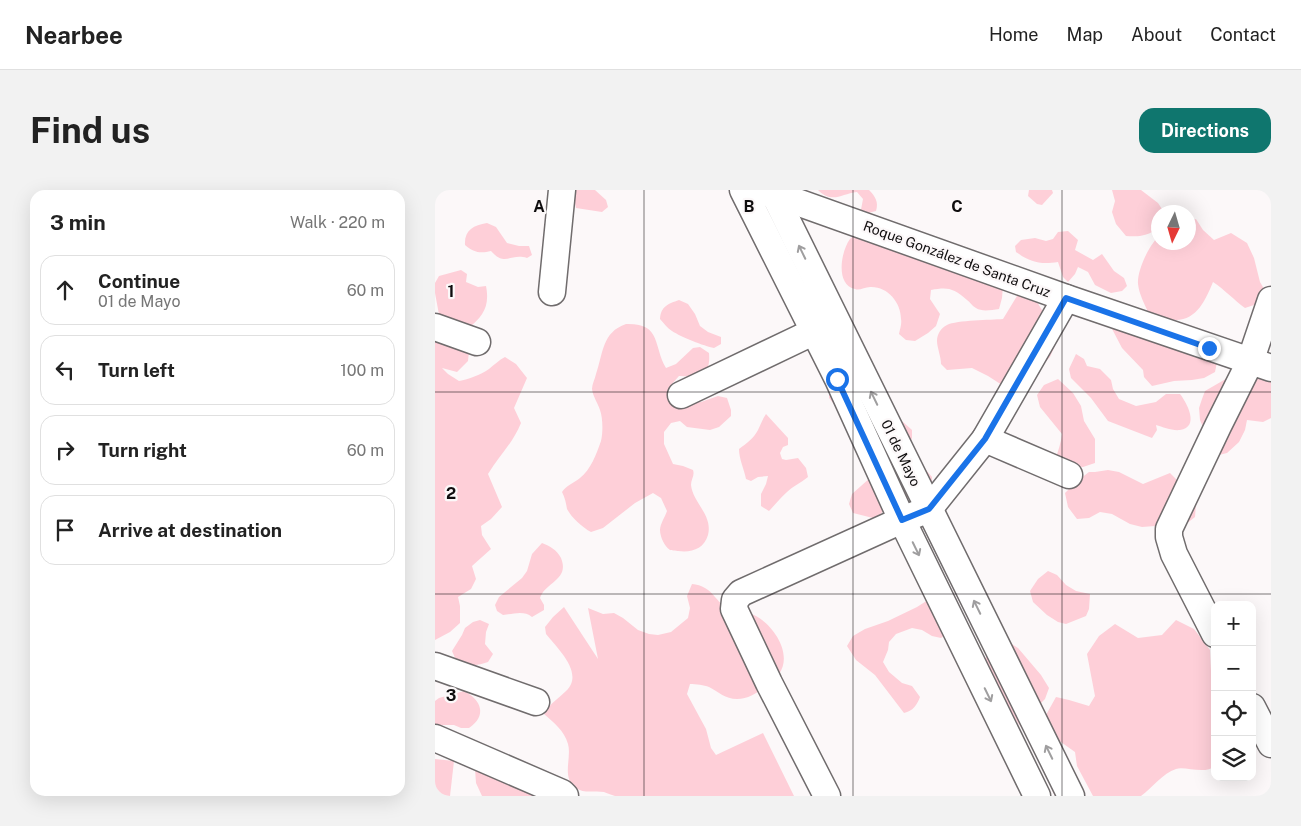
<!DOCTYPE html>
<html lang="en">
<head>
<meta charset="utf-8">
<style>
	:root { --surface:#fff; --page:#f2f2f2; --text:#222; --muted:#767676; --line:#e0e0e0; --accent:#0f766e }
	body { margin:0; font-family:"Public Sans",sans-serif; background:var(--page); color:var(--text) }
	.controls { position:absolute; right:15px; bottom:15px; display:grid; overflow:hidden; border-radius:10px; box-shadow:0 5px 20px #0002 }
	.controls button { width:45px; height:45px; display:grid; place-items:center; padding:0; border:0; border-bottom:1px solid var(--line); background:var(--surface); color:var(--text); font:25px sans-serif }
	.compass { position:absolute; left:716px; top:15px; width:45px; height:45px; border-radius:50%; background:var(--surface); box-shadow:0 5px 20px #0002; rotate:185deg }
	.stop { position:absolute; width:15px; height:15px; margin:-11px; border:4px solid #1a73e8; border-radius:50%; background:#fff }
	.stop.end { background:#1a73e8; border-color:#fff; box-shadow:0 1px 5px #0008 }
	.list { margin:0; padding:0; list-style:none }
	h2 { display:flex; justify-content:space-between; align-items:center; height:65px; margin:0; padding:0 20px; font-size:21px }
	h2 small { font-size:16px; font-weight:400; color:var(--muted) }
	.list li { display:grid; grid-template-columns:32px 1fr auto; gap:15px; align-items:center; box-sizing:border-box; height:70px; margin:0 10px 10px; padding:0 10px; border:1px solid var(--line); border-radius:15px }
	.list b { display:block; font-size:19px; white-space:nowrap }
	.list p { margin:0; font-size:16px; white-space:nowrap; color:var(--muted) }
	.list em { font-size:16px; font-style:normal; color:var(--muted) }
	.icon { flex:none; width:28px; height:28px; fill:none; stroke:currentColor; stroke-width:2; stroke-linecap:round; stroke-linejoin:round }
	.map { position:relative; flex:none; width:836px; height:606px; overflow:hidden; border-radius:15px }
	header { display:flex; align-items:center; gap:30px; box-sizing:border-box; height:70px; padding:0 25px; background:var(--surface); border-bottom:1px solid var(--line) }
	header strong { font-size:24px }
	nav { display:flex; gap:28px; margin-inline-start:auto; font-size:18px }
	.intro { display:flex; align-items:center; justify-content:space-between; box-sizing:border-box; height:120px; padding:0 30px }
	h1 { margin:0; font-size:35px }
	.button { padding:12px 22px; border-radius:15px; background:var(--accent); color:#fff; font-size:18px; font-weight:700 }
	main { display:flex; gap:30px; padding:0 30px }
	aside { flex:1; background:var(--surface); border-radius:15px; box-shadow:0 5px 20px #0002 }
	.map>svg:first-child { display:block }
</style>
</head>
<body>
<header>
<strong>Nearbee</strong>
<nav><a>Home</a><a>Map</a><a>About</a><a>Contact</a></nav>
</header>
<div class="intro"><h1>Find us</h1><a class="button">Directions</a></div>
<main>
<aside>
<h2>3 min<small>Walk · 220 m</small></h2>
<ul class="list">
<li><svg class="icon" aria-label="ahead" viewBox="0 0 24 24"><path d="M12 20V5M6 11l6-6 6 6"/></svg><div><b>Continue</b><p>01 de Mayo</p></div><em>60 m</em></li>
<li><svg class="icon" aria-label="left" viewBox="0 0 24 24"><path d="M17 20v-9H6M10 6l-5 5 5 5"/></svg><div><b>Turn left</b></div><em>100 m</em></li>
<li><svg class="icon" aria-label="right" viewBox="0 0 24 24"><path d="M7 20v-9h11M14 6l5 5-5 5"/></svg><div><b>Turn right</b></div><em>60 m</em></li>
<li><svg class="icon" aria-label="arrive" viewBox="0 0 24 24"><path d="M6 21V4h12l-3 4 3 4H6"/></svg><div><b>Arrive at destination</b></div></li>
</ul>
</aside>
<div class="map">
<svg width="836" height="606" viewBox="0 0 836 606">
	<rect width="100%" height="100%" fill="#fcf8f9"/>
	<g fill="#fecfd8">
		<polygon points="137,0 160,0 171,10 173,17 167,22 141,18"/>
		<path d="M383,0H434C440,6 444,12 441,21L425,25L428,9L422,2C406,4 397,14 383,0Z"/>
		<polygon points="594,0 617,0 618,3 607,15 602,14 593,6"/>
		<path d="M677,0H706L723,13L729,22H724L723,38C713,46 704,47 691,46L681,34L677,22L680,11Z"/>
		<path d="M761,29L768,40L779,50L796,43L812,53L819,68L825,92L832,104L822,114L810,118C799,110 790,100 778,92C771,109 762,130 741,130C732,130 722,127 714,124C710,115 704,104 703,94C702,80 714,56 723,47L724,52H754V31Z"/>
		<path d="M52,33L61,37L72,53L84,56H94L97,65L92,68C75,63 70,77 56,61C45,64 38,62 30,55C29,41 38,35 52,33Z"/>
		<path d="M633,41L643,50L640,60L658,70L667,64L679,81L689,88L692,96L687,101L676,103L660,95L653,82L643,77L640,84L633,92L628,87L623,72C605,75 595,72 581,62L580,56L586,50L600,48L611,51L618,49L623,42Z"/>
		<path d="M424,42L527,56L537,64L568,96L567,108L564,119C556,120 547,122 541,118C537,116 535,112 532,110C518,98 513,97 496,100L495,109L505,124L501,136L493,143L480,151L471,150L464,144C465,139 467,134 466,129C466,112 452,96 435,97C430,97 424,101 420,99C400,95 406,61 415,49C417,47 421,44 424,42Z"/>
		<path d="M26,80L32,84L31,92L43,97L51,96C55,117 48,126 33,139L34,161L33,171L22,182L7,178L13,184L24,191C34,189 45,185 54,179C59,175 64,170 70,167L81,174L92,188L79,218L86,233C78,253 64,266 53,284L67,317L56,329L46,336L47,345L56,359L37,376L41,389L36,399L23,407L25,416V433L15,442L0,450V148L5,130L0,103V93L4,86Z"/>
		<path d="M596,102L613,130L614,137L622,151L615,167L603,179L567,195L553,186L537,178L512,180L506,174C506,167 502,157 502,151C502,144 506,138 512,135C522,130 556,130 568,129L582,106Z"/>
		<path d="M244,110L253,114L260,124L265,136L273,142L286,147V154L279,158C269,156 246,147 237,141C232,138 229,133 225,129C226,116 233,114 244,110Z"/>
		<path d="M191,134C227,133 218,156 231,178L241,174L258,158L265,157L274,163C276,187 264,187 244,186L235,196L232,207L238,214L266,212L283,206L292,208L296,220V226L284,237L275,240L252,237L245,231L236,233L229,242V254L238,274L248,276L258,280C260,286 256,289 256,295C258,313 278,325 273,345C269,359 256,363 243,361C242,361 235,360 235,360C229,356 225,346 225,340C225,334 230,327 232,321L226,308L218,303L200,313L168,338L156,342C148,338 136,327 132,319C131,313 130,308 127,302C132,295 139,293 145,288C156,279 161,265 166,251C168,243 168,228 165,220C163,213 158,207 157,199C157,194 160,189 161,184C168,164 167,142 191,134Z"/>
		<polygon points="675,135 782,172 780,182 769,188 757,190 739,191 717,196 709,187 708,180 687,158"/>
		<path d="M641,164L649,169L652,176L665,179L676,190L678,199L684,209L701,216L721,212L731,204H745C752,213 765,237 745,240C737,241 728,237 721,235L722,240L717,248L673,231L656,208L636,188L634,179Z"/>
		<polygon points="815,172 836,173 836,228 828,232 812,230 810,240 804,252 792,263 780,266 765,230 764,218 767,209 770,201 789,190"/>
		<path d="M623,189L638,203L646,216L649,231L660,249V273L648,277L636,276L620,271C623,261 626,253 627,244L605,217L602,205L609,195Z"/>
		<polygon points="394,194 458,229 468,232 477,240 477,248 473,257 477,264 497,287 497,296 485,309 468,307 451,317 445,325 438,328 418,323 414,314 417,304 435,288 403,219 394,208"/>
		<path d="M331,224L353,248V255L348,257L345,263L347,269L351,270L363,268L371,278L373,287C366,293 358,296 352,302C345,308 340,315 334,321L326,316V304L331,294L333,286L323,287L316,291L311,289C309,279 304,269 304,259C312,253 319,248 323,240C326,234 327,230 331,224Z"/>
		<polygon points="673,280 684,282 708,294 735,283 750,298 761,314 760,327 747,337 734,339 720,336 707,337 695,334 677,324 665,322 654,328 642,329 633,317 630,303 641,292 654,282 660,282"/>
		<path d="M107,353C115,356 122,360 126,368C135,390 110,392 105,408L109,415V420L97,427C89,420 78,424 68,425L62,421L60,415L64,407L87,388L92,381L97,364Z"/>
		<polygon points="613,381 622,385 631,395 641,401 655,404 654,419 651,426 631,434 623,432 612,425 598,412 595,401 603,389"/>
		<path d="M257,394C267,395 274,399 280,407C283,410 285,413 288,415C299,420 311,421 321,426C339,436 358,464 344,484C342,487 338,489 336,492C326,500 316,509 302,509C290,509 284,502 274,497C269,495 261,494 255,494L252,504L271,539L276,558L281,565L328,543L359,606H180C176,605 172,603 169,602C160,600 149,604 141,598C126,588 137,568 133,554C129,540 119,533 109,524C115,513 123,509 131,501C150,483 122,458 111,444L110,437L118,427L129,417L163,469L153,418L168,424L179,423L188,428L203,440L214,444L223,445L236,442L253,428L255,418L252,406Z"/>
		<path d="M493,410L514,442L506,448L497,446L487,440L477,438L461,444L454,452L453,460L448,472L454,482L467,493L477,496L485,507C482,515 478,521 469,523L440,485L421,470L412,456L418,446L430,439L453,431L482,417Z"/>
		<path d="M45,430L54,434L51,442L50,454L58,464L53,472C39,477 34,475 21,470L17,461L27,445L30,438L38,432Z"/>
		<path d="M741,430L759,439L775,460L776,481L780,484V576C770,585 750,576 741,579C728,583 717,598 706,606H658L642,576L640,562L616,545L611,525L621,507L634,510L654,516L660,506L652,464L664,446L680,434L703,448L727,445Z"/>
		<polygon points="572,451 583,458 606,485 614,498 610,509 602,517 640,606 620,606 617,600 616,586 612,572 562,505 548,473 555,460"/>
		<path d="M29,501C47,510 52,526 34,538H26L19,535H0V511L4,508Z"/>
		<polygon points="0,569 19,571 15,606 0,606"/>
		<polygon points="40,579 108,606 47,606 41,593"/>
	</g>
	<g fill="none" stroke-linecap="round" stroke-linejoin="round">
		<defs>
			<g id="minor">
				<polyline points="308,0 403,189 467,330 602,606"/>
				<polyline points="337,0 636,606"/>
				<polyline points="329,2 348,7 631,108 836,178"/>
				<polyline points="117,102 127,0"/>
				<polyline points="0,137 42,152"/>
				<polyline points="246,205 378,142"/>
				<polyline points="550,249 634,285"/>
				<polyline points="780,444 739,364 734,347 734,339 783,236 815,172 836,110"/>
				<polyline points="0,476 101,512"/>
				<polyline points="817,517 836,554"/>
				<polyline points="0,548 127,603 130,606"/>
				<polyline points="392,606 334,493 299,419 300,410 306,403 467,330 494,319 550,249 631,108"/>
			</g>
		</defs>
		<use href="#minor" stroke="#706c6d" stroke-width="29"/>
		<use href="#minor" stroke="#fff" stroke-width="26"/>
	</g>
	<defs><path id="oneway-shaft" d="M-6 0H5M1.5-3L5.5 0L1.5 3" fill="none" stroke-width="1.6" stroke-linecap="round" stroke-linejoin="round" transform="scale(1.25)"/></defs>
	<g stroke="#9f9e9f">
		<use href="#oneway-shaft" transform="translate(367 62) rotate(-116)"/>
		<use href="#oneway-shaft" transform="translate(439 208) rotate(-116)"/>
		<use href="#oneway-shaft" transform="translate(481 359) rotate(64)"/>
		<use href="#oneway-shaft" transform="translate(542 417) rotate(-116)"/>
		<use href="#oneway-shaft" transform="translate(553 505) rotate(64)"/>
		<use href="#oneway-shaft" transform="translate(614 562) rotate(-116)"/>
	</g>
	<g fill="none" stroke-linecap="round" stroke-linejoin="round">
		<polyline stroke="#1a73e8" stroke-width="6" points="402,189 467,330 494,319 550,249 631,108 774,158"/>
	</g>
	<path fill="none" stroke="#0f0d0e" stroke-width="1" stroke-opacity="0.55" d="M209,0V606M418,0V606M627,0V606M0,202H836M0,404H836"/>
	<g text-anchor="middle" stroke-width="4.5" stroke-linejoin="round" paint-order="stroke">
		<g font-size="14" fill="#0f0d0e" stroke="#fcf8f9">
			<text transform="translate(522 69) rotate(20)" y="5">Roque González de Santa Cruz</text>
			<text transform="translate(466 263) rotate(64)" y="5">01 de Mayo</text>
		</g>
	</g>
	<g font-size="16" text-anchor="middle" font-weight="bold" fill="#0f0d0e" stroke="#fcf8f9" stroke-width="4.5" stroke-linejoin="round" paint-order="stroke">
		<text x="104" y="22">A</text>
		<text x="314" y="22">B</text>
		<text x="522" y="22">C</text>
		<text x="16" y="107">1</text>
		<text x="16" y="309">2</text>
		<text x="16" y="511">3</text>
	</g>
</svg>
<div class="controls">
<button>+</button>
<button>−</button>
<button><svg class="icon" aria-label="locate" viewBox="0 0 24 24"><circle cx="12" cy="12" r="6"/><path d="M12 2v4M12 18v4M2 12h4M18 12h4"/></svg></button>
<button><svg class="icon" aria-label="layers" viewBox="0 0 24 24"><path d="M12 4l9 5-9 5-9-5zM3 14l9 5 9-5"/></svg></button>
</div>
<svg class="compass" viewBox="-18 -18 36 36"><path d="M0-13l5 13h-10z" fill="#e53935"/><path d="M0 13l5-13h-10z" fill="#767676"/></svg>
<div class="stop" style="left:402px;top:189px"></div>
<div class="stop end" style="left:774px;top:158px"></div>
</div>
</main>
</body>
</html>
